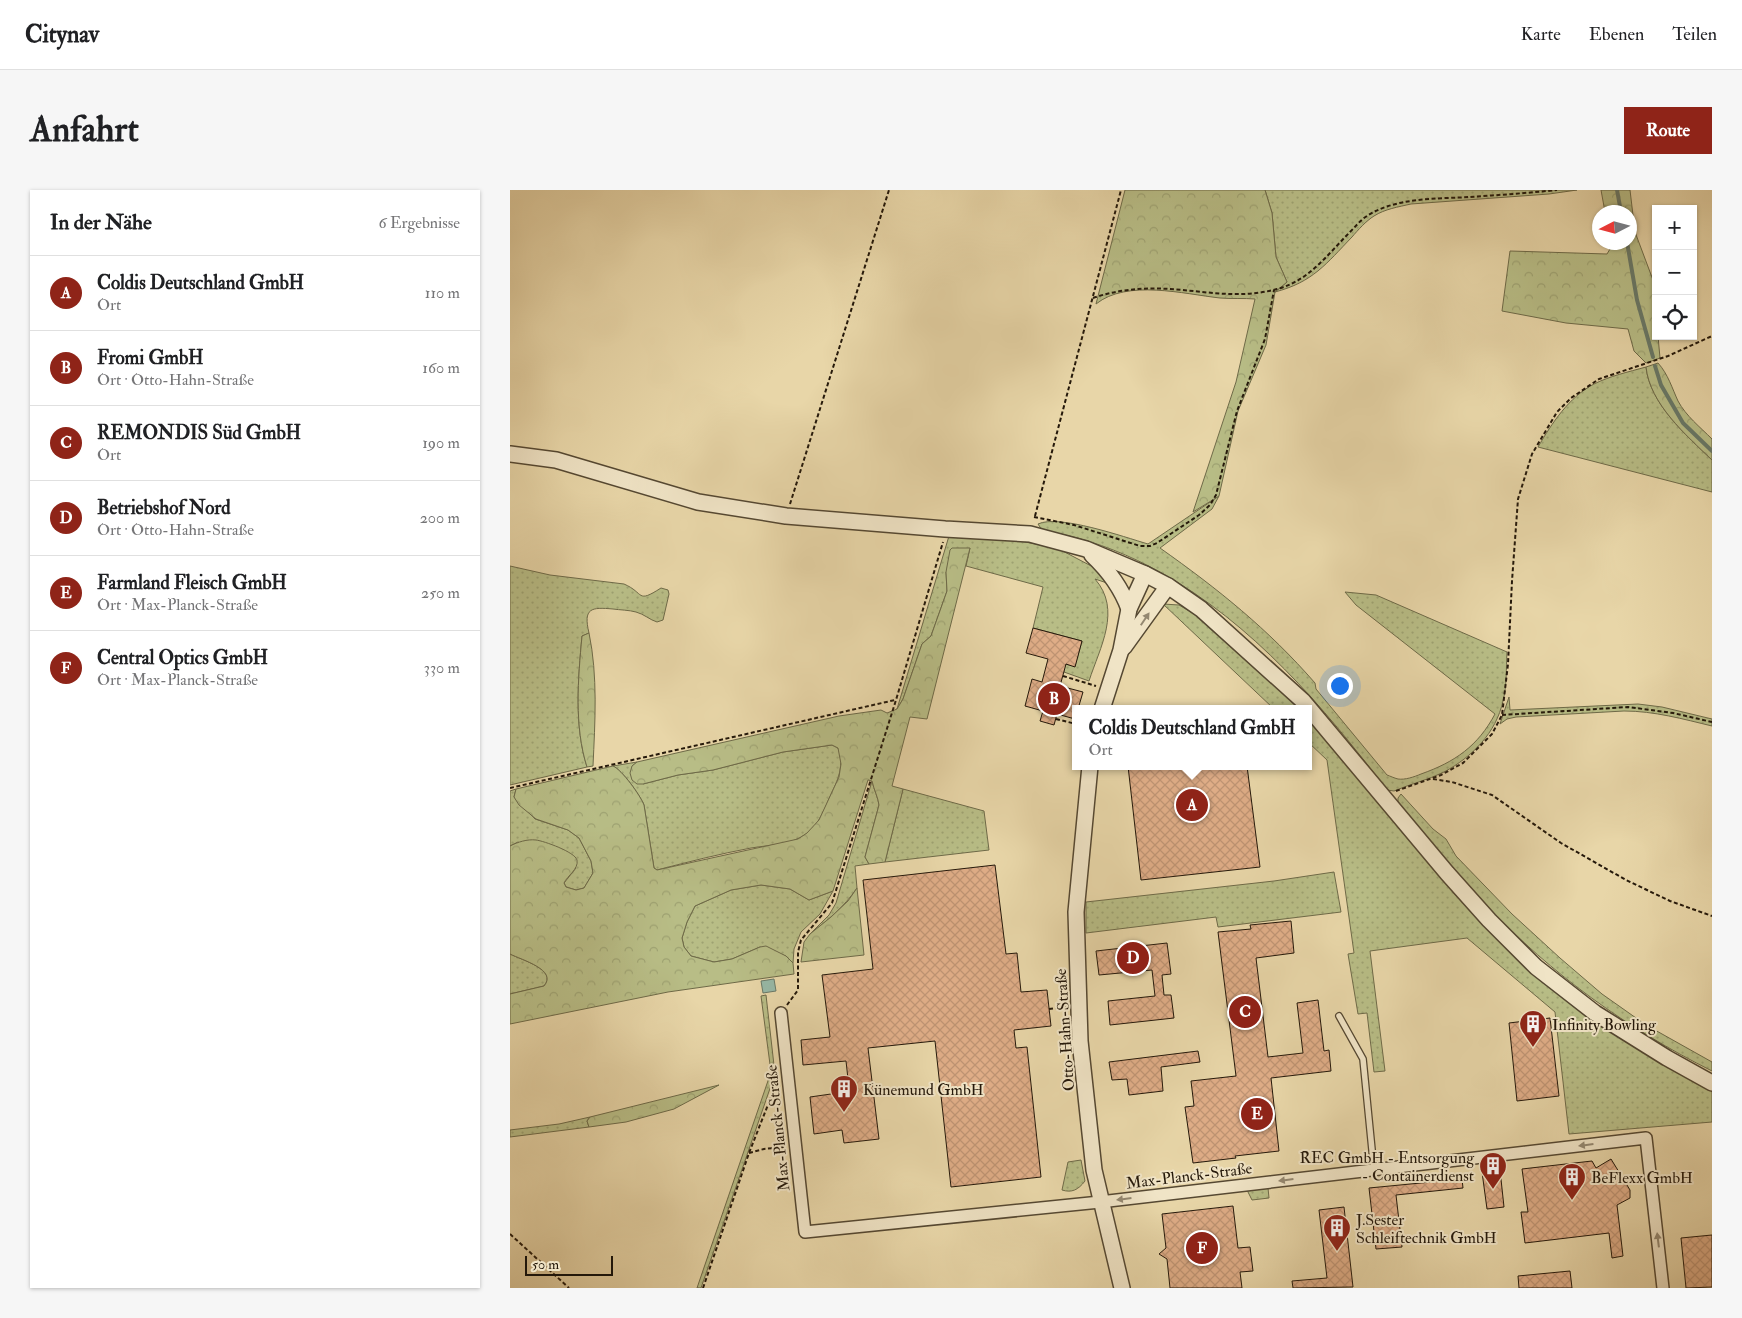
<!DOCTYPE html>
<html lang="de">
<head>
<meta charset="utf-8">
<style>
	:root { --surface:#fff; --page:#f6f6f6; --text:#202124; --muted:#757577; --line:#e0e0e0; --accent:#8f2418 }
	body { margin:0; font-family:"IM FELL Double Pica",serif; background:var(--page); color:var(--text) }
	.controls { position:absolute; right:15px; top:15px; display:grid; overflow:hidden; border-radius:0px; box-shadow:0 1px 4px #0004 }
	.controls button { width:45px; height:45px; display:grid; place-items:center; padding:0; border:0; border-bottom:1px solid var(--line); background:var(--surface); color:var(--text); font:25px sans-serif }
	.compass { position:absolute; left:1082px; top:15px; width:45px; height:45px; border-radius:50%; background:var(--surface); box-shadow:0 1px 4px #0004; rotate:264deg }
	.scale { position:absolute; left:15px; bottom:12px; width:88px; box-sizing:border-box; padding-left:5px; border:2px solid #24180a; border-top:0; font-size:14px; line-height:18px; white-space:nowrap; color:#24180a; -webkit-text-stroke:4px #f0e4c6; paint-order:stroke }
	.you { position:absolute; left:829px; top:495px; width:18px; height:18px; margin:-12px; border:4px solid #fff; border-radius:50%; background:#1a73e8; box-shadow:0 0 0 8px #1a73e833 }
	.badge { display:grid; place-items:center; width:32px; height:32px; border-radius:50%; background:var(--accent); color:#fff; font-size:16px; font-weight:700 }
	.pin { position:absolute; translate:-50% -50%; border:2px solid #fff; box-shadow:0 1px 5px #0006 }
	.popup { position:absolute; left:562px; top:515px; width:240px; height:65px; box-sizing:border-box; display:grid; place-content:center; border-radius:0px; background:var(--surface); filter:drop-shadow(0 1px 4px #0005); font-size:16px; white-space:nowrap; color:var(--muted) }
	.popup b { font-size:19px; color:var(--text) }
	.popup::after { content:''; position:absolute; left:50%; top:100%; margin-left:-10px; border:10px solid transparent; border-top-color:var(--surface) }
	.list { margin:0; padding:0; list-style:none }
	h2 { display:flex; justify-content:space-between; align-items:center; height:65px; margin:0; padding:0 20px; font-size:21px }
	h2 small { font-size:16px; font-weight:400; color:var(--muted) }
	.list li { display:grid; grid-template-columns:32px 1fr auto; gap:15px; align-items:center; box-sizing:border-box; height:75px; padding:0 20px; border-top:1px solid var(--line) }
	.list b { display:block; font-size:19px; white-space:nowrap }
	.list p { margin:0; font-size:16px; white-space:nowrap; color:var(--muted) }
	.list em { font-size:16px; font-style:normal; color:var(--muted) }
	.icon { flex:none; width:28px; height:28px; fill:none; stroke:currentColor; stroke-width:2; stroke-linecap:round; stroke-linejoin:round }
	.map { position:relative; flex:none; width:1202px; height:1098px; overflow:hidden; border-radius:0px }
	header { display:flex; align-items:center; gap:30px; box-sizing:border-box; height:70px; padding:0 25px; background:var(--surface); border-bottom:1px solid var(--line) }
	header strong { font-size:24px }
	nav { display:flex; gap:28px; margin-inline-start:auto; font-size:18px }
	.intro { display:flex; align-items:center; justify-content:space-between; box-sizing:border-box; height:120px; padding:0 30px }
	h1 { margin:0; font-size:35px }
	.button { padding:12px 22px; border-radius:0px; background:var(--accent); color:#fff; font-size:18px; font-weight:700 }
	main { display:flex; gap:30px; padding:0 30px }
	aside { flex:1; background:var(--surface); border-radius:0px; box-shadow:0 1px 4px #0004 }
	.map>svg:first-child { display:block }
</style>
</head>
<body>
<header>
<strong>Citynav</strong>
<nav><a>Karte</a><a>Ebenen</a><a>Teilen</a></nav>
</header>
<div class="intro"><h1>Anfahrt</h1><a class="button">Route</a></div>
<main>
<aside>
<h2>In der Nähe<small>6 Ergebnisse</small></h2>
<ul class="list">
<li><span class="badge">A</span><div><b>Coldis Deutschland GmbH</b><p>Ort</p></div><em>110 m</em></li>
<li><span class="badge">B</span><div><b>Fromi GmbH</b><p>Ort · Otto-Hahn-Straße</p></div><em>160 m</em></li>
<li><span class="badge">C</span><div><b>REMONDIS Süd GmbH</b><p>Ort</p></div><em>190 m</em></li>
<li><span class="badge">D</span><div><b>Betriebshof Nord</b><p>Ort · Otto-Hahn-Straße</p></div><em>200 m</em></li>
<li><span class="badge">E</span><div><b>Farmland Fleisch GmbH</b><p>Ort · Max-Planck-Straße</p></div><em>250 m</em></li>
<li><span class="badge">F</span><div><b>Central Optics GmbH</b><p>Ort · Max-Planck-Straße</p></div><em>330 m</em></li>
</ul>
</aside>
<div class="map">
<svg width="1202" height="1098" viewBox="0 0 1202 1098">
	<defs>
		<pattern id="green-dots" width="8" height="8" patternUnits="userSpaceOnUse" patternTransform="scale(1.25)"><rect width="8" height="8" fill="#b8bd86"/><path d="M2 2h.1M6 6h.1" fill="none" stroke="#9ea272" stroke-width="1.8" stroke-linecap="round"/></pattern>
		<pattern id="forest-crowns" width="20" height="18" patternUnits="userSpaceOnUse" patternTransform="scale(1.25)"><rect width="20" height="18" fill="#b8bd86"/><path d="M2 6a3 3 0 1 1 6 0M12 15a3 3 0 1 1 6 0" fill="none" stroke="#9ea272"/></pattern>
		<pattern id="building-cross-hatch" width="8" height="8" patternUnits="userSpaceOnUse" patternTransform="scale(1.25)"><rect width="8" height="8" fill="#dfad87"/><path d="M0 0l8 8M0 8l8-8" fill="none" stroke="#bf9473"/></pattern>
	</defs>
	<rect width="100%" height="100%" fill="#e8d6a8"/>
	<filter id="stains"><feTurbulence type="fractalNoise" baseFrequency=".004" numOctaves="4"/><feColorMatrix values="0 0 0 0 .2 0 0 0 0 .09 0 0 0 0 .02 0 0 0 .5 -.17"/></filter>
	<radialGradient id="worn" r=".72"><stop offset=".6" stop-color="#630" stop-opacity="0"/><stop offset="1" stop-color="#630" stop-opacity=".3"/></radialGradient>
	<g fill="url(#green-dots)" stroke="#6e6a48">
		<path d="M755,0H1067L1039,4L901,14C888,17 875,19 864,26C856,31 848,40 842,47C816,74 803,92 765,102L777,92L766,67L762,23Z"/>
		<path d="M1136,177C1140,214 1176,245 1202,270V302L1028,257C1042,233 1059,207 1084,194C1100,186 1118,182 1136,177Z"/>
		<path d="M709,306L702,319L650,358C708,399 758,439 805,493L806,499L877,585C880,586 884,588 888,589C895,590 904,587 911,584C945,572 968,556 985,524L846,415L835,402L866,405L997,462C996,478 997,496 993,511C986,543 962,567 934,582C918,590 900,594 884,601L877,600C813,516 743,434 650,382C621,366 587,352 555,345C545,343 533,344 528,334C549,324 614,347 638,354Z"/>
		<path d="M439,346L494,348L547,358L585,378L606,396L585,389C612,420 590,457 579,491L554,482V474L565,476L572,451L523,438L533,397L456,376L460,358L436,382L437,401L421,446L412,454L393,509L387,519Z"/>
		<path d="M0,376L40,385L114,394C135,403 126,414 151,398L158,400L159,404L153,430L147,432C140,430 134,424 126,422C119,420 110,420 103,419C81,417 73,418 79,443L72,446C68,489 64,536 77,577L0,595Z"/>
		<polygon points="653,414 669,415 686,425 730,462 790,519 764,519"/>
		<path d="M999,507L1000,520L1128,514L1152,517L1202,529V536C1173,529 1144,521 1114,521L1006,527L997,529L990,534Z"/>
		<polygon points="798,528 821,553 947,707 1000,759 1202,899 1202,932 1059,944 1045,822 957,748 860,761 875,881 864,882 857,823 848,824 838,764 844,763 817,570 798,552"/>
		<path d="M322,555L328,558C334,574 329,588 322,602C315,617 310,634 296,644C281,655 259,655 241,658C209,664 178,672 147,680L144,678L134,615C130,605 113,581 103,576L127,572L122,576L133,594L168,585L203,580L273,562Z"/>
		<path d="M362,591C364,600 368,607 369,615L355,667L359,674L345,676L347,698C334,717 318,730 300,744L319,725L326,713Z"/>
		<polygon points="6,599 4,607 25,629 58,640 69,648 81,671 83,683 74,698 66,700 56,697 54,693 66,678 8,652 0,656 0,601"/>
		<polygon points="393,599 474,621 479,660 375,672"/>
		<path d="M891,604L923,639L936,649L946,666L1002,724L1050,768L1092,804L1136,835L1202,872V881C1118,839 1041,784 977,716C945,683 917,647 888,612V608Z"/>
		<polygon points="824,682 831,722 708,737 706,727 576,743 576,712 764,691"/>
		<polygon points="251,695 280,699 299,710 323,701 310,724 291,742 284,759 283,773 276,766 250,757 222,769 204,772 181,766 174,757 172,748 177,732 185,716 221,700"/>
		<path d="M0,764C12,770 48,780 34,796L0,804Z"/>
		<polygon points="256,805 265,884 191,1098 187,1098 261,882 251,806"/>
		<polygon points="80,927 77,931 79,937 0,947 0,940 49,934"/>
		<path d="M571,970L575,991C568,1000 562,1003 552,1000L558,972Z"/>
		<polygon points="758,998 759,1008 742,1010 737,1000"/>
	</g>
	<g fill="url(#forest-crowns)" stroke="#6e6a48">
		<path d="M615,0H755L762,23L766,67L777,92L765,102L756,155L728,221L709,306L683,322L726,192L745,109C734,108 722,109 710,108C674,104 617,89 586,114Z"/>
		<polygon points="1091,0 1120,0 1125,42 1143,90 1146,146 1148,146 1150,168 1136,173 1124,161 1118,139 1056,133 992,121 1000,61 1097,64 1100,59 1099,53 1120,52 1120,22 1095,22"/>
		<path d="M1148,173C1158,184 1162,198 1168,211C1176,226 1190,237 1202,249V270C1176,245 1140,214 1136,177Z"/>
		<path d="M442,358H460L417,529L400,527L382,596L393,599L375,672L359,674L355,667L369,615C368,607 364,600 362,591L358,590L323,701L299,710L280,699L251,695L221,700L185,716L177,732L172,748L174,757L181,766L204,772L222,769L250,757L256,756L276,766L283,773L284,784L158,802L0,834V804L34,796C48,780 12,770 0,764V656C8,652 17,649 26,650C34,651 65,662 67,670C69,679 57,686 54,693L56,697L66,700L74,698L83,683L81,671L69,648L58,640L26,629L9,615L4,607L6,599L103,576C112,580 130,605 134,615L144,678L147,680L288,649L297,643L309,630L329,587L331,574L328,558L322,555L273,562L203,580L168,585L133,594H127L122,590L120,583L122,576L127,572L329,526L371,520L377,523L387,519L393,509L412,454L421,446L437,401L436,382L440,360Z"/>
		<path d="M79,443C88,486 85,532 83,576L77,577C64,536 68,489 72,446Z"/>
		<polygon points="347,698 354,765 291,772 294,752 300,744 321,727 338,711"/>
		<polygon points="209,895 164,919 116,932 79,937 77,931 80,927"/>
	</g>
	<polygon fill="#97b9a7" stroke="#697968" points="264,789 266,801 253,803 251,791"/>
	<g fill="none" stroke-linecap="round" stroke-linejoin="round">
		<g stroke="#697968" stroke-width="4">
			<polyline points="1107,0 1111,22"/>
			<polyline points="1117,52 1127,110 1143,167"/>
			<polyline points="1145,176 1151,195 1173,233 1202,261"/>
		</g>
	</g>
	<g fill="url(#building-cross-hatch)" stroke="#24180a">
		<polygon points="523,438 572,451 565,477 556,474 550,496 573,502 568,519 566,519 565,529 547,524 544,535 530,531 533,521 515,516 522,489 532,492 538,469 516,463"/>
		<polygon points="618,576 737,576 750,677 631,690"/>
		<polygon points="485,675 496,764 507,763 511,802 537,800 541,836 504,840 506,858 517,857 531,987 441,997 425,851 358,858 369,949 334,953 332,940 304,944 300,907 328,903 327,891 338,889 336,871 293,875 291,850 320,847 312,785 363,779 353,690"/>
		<polygon points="781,731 784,763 746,768 758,867 793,863 787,813 808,810 814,861 819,860 821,881 761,888 769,961 725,966 726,968 683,973 675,917 684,916 681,891 726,886 708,742 741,739 740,735"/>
		<polygon points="657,753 661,784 652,785 654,805 661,805 664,828 600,835 598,811 645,806 642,780 589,785 586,761"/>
		<polygon points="1040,828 1049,906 1007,911 999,833"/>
		<polygon points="688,861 690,872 651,877 653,901 619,905 617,889 602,890 599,872"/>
		<polygon points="1101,969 1120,1000 1120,1008 1107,1015 1113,1066 1102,1068 1099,1043 1015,1053 1011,1022 1018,1022 1012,979 1082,971 1086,978"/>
		<polygon points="990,980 994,1017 977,1019 972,982"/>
		<polygon points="952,989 953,998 886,1005 892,1057 866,1059 859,998"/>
		<polygon points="723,1016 728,1058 740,1057 743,1081 730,1082 732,1098 660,1098 657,1069 649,1064 656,1058 652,1024"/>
		<polygon points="834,1017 843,1097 783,1098 782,1091 817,1088 809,1020"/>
		<polygon points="1202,1045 1202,1097 1176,1098 1171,1048"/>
		<polygon points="1060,1081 1062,1098 1009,1098 1008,1086"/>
	</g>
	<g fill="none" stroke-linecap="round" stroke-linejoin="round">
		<defs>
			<polyline id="service" points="829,826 853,869 864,980"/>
			<polyline id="minor" points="271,823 295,1042 590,1012 1136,948 1153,1098"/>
			<g id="tertiary">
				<polyline points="0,264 46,270 188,312 276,326 435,339 520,344 576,359 635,384 658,396 691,419 793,511 937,683 979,730 1026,777 1085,823 1157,868 1202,893"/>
				<path d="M582,365C599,381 611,397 619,419"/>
				<polyline points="614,457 658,396"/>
				<polyline points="592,519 611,460 619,419 635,384"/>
				<polyline points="580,576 566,722 570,851 584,980 612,1098"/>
			</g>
		</defs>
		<use href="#service" stroke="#554832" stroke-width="8"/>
		<use href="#minor" stroke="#554832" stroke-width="14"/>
		<use href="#tertiary" stroke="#554832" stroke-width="18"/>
		<g stroke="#24180a" stroke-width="2" stroke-dasharray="4 2.5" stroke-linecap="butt">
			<path d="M583,108C612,98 642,97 673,100C704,103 735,108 767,99C799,91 818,64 840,42C845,37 849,32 854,28C883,7 926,9 960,7C989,5 1018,3 1047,0"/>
			<polyline points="280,314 379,0"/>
			<polyline points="525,326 611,0"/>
			<polyline points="524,327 564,335 630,356 640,356 647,353 689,325 700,315 706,305 727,221 755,149 764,100"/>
			<polyline points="553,486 586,496"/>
			<polyline points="992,525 1118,517 1163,523 1202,532"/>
			<polyline points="546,529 566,534"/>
			<polyline points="923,589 942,592 982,605 1051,653 1116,690 1160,711 1202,726"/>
			<polyline points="0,598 385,510"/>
			<polyline points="886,601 931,585 953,573 982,544 992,525 998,474 1002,391 1008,309 1022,264 1047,222 1061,208 1089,189 1158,166 1202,146"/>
			<polyline points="277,815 288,800 288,762 291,750 322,713 386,510 433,352"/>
			<polyline points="539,819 556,817"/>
			<polyline points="239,963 254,959 274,957"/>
			<polyline points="0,1044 59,1098"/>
			<polyline points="193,1098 239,963 263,902 268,897"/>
		</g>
		<use href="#service" stroke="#f0e4c6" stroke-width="5.5"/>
		<use href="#minor" stroke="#f0e4c6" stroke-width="11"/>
		<use href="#tertiary" stroke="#f0e4c6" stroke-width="15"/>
	</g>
	<defs><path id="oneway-solid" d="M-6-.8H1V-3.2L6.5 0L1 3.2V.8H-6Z" transform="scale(1.25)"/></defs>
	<g fill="#948871">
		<use href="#oneway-solid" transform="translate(635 429) rotate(-56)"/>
		<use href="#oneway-solid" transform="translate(1076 955) rotate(173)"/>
		<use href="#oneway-solid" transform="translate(776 990) rotate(173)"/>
		<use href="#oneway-solid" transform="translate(614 1009) rotate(173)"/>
		<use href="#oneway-solid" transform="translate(1148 1050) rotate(-97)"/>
	</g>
	<defs>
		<symbol id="building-pin" viewBox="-11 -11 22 30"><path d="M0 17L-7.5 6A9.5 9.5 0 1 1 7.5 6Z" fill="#8f2418" stroke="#f0e4c6"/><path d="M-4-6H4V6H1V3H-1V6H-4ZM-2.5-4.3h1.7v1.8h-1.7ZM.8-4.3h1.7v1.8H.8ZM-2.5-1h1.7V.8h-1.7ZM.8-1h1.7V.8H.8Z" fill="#fff"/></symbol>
	</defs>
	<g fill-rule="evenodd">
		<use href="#building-pin" x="1007" y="818" width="32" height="43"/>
		<use href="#building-pin" x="318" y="883" width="32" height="43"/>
		<use href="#building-pin" x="967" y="960" width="32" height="43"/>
		<use href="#building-pin" x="1046" y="971" width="32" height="43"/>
		<use href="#building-pin" x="811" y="1022" width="32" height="43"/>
	</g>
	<g text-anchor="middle" stroke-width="4" stroke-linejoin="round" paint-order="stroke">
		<g font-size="16" fill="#24180a" stroke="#f0e4c6" text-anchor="start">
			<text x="1042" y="840">Infinity Bowling</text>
			<text x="353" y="905">Künemund GmbH</text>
			<text x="964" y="973" text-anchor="end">REC GmbH - Entsorgung<tspan x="964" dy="18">- Containerdienst</tspan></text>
			<text x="1081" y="993">BeFlexx GmbH</text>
			<text x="846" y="1035">J.Sester<tspan x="846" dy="18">Schleiftechnik GmbH</tspan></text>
		</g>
		<g font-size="16" fill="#24180a" stroke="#f0e4c6">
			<text transform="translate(554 840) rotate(-94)" y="6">Otto-Hahn-Straße</text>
			<text transform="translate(267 938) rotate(-96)" y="6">Max-Planck-Straße</text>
			<text transform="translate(679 985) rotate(-7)" y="6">Max-Planck-Straße</text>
		</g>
	</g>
	<rect width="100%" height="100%" filter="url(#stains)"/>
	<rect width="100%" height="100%" fill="url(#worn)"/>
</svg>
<div class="controls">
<button>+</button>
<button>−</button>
<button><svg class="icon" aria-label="locate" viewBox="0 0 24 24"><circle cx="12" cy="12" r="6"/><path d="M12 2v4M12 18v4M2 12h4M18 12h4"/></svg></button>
</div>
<svg class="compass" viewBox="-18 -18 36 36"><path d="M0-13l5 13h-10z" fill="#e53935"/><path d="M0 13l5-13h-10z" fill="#757577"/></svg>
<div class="scale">50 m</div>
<div class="you"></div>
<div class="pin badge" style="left:682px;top:615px">A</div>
<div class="popup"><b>Coldis Deutschland GmbH</b>Ort</div>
<div class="pin badge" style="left:544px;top:509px">B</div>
<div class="pin badge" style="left:735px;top:822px">C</div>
<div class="pin badge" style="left:623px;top:768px">D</div>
<div class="pin badge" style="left:747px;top:924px">E</div>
<div class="pin badge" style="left:692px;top:1058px">F</div>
</div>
</main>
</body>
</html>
